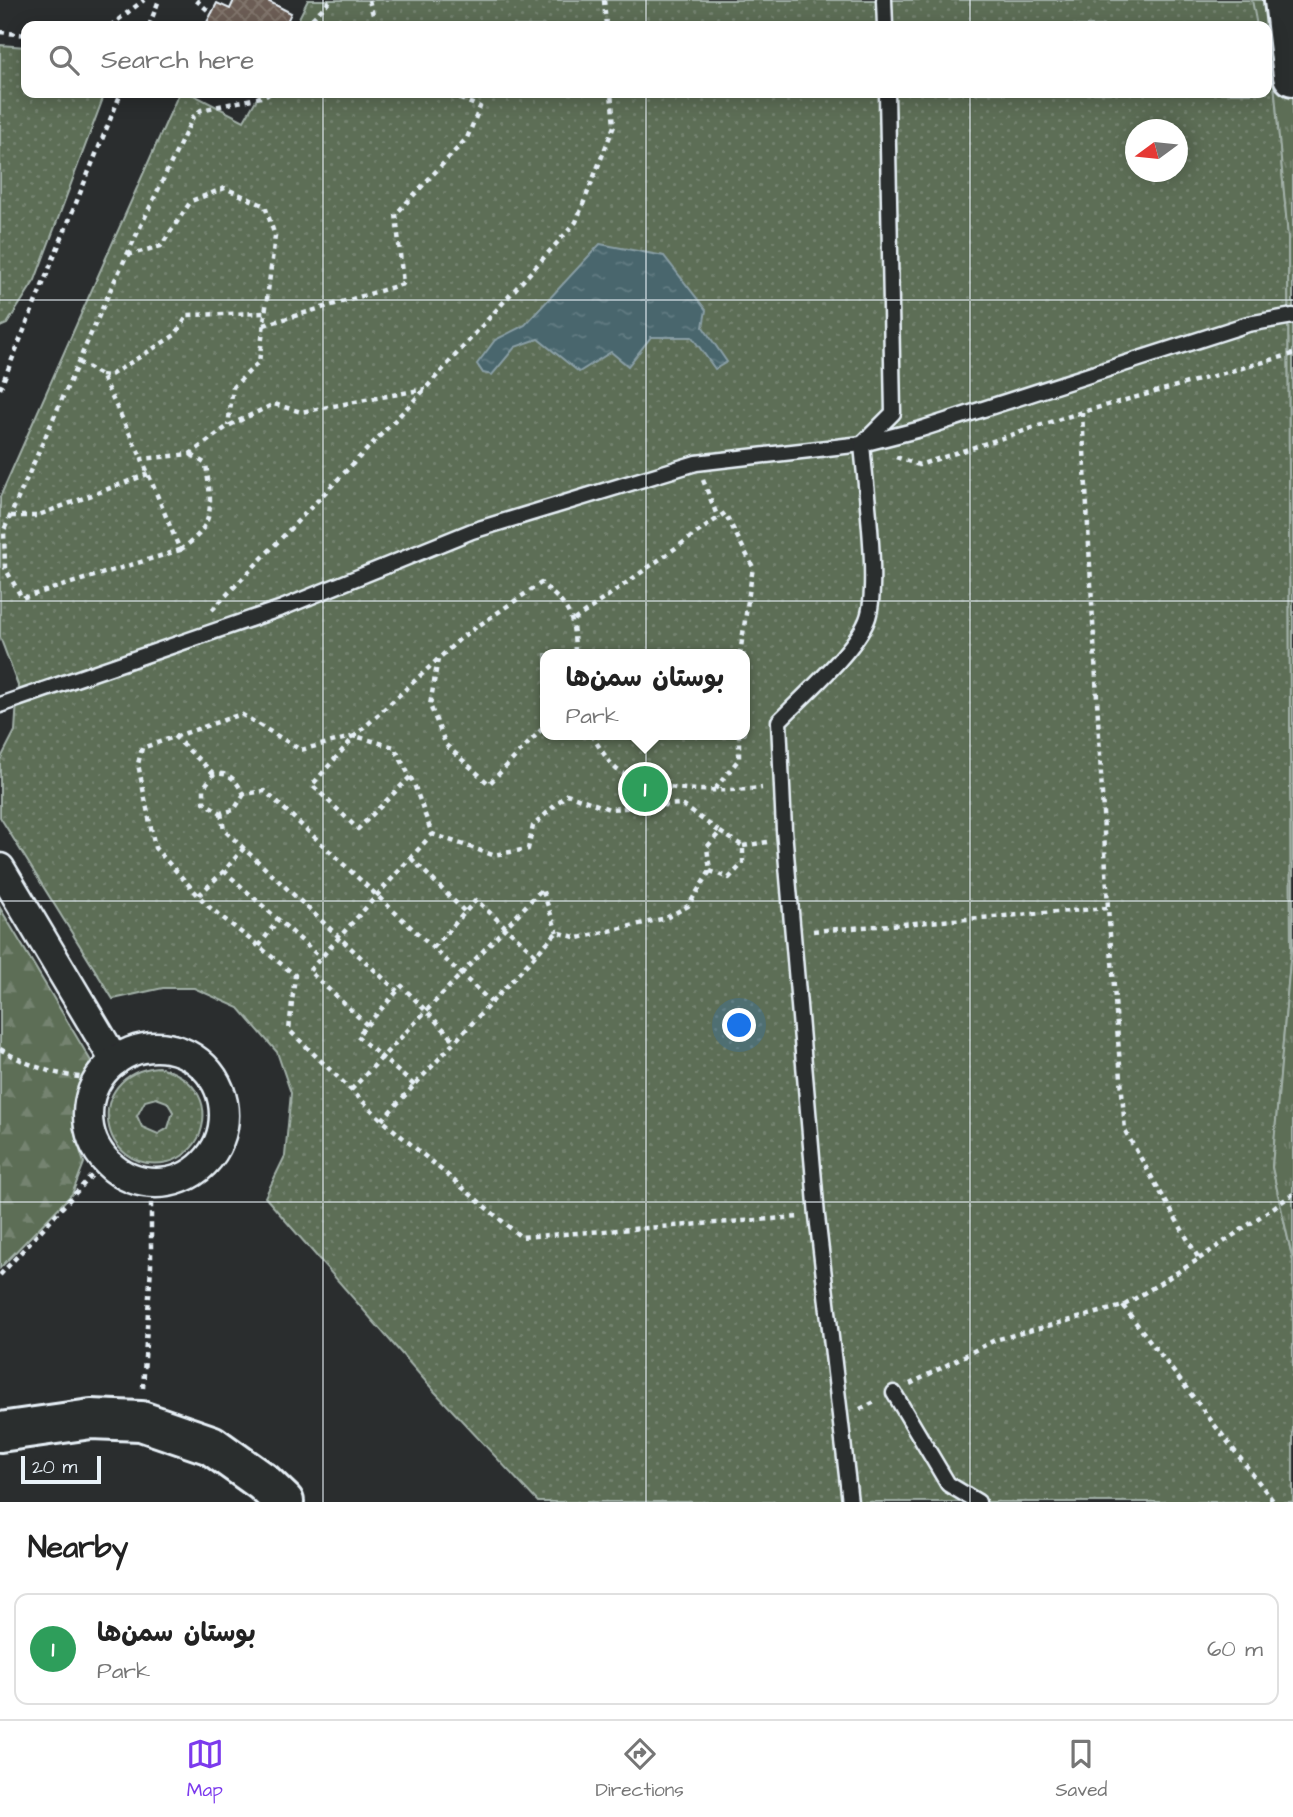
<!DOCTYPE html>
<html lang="en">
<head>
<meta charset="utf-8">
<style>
	:root { --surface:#fff; --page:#f6f6f6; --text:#222; --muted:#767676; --line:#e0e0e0; --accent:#7c3aed }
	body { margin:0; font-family:"Architects Daughter","Playpen Sans Arabic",sans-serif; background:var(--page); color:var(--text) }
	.compass { position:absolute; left:1125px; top:119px; width:63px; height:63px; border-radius:50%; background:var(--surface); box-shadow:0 4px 18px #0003; rotate:255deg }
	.scale { position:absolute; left:21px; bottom:18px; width:80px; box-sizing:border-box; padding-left:7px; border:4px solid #e8f1f8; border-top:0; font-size:19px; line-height:24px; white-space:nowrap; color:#e8f1f8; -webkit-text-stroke:5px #2a2d2e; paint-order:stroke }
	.you { position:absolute; left:740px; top:1026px; width:24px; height:24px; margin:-18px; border:5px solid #fff; border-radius:50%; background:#1a73e8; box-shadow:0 0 0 10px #1a73e833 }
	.badge { display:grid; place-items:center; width:46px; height:46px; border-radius:50%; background:var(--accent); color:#fff; font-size:23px; font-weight:700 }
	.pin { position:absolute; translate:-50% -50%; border:4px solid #fff; box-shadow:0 2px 7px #0006 }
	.popup { position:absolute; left:540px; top:649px; width:210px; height:91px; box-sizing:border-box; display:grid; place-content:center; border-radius:14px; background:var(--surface); filter:drop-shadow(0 2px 5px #0005); font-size:23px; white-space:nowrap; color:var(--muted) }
	.popup b { font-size:26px; color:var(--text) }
	.popup::after { content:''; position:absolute; left:50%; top:100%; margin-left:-14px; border:14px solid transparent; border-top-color:var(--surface) }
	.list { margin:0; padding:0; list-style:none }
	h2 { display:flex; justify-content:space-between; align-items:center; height:91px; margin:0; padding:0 28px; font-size:30px }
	h2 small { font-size:23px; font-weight:400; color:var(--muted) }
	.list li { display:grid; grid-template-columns:46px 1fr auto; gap:21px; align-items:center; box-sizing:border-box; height:112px; margin:0 14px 14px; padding:0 14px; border:2px solid var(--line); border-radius:14px }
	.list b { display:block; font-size:26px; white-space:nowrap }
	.list p { margin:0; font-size:23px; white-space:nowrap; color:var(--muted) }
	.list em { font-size:23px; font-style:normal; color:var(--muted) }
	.icon { flex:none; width:38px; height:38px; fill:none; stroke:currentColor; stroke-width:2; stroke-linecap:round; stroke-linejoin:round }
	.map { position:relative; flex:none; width:1293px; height:1502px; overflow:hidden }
	.search { position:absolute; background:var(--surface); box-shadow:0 4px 18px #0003; left:21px; right:21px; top:21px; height:77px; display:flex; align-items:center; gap:18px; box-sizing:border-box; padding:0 24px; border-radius:14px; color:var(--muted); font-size:26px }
	.sheet { height:217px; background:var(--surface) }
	nav { display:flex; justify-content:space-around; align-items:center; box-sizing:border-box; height:98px; border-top:2px solid var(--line); background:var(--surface); font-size:19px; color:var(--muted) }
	nav a { display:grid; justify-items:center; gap:4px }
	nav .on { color:var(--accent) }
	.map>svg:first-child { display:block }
</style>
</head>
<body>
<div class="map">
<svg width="1293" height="1502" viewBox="0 0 1293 1502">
	<defs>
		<pattern id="grass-dots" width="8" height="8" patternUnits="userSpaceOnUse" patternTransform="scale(1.75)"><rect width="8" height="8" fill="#5d6e57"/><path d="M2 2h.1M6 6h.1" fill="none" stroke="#748370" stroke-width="1.8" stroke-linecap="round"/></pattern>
		<pattern id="forest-firs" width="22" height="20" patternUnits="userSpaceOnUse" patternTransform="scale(1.75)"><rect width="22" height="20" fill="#5d6e57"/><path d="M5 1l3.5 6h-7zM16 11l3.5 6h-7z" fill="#748370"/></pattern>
		<pattern id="park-tufts" width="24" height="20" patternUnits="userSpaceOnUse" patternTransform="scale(1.75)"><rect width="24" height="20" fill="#5d6e57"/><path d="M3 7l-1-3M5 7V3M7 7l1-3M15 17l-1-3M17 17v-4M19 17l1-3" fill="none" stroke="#748370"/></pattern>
		<pattern id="water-ripples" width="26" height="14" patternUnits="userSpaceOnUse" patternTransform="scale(1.75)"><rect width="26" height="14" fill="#49666d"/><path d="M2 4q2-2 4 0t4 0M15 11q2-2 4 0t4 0" fill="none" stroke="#637c83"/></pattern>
		<pattern id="building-cross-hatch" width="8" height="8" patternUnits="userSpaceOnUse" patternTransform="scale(1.75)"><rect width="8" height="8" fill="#6c5d54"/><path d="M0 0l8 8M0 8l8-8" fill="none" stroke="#81756d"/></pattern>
	</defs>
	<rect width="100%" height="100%" fill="#2a2d2e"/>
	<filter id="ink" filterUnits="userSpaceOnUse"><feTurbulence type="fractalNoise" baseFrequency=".0143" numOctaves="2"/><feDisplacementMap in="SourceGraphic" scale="14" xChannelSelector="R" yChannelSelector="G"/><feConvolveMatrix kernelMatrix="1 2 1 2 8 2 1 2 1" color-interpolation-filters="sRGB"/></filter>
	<g filter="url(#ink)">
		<g fill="url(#grass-dots)" stroke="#a2b0a8" stroke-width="2" fill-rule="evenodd">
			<polygon points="308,0 1258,0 1264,26 295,26"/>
			<path d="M1267,41L1273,71L1288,237L1291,950L1272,1167L1293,1261V1502H538L435,1392L265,1197L285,1156L291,1093L277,1052L239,1008L194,988H163L113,999L0,817V760L15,731L18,685L0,637V497L179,93H190L244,121L260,93H1267ZM1136,130H1178V172H1136ZM545,654H745V735H545Z"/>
			<polygon points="0,45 26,47 26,93 105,93 35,280 7,324 0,327"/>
			<path d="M158,1067C191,1075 212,1100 200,1134C195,1147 182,1159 168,1162C99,1177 81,1074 158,1067ZM156,1098L167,1102L173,1112L168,1128L158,1134L142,1127L137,1116L145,1101Z"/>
		</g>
		<polygon fill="url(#forest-firs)" stroke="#a2b0a8" stroke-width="2" points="0,908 91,1061 76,1093 73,1128 84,1163 72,1194 0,1268"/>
		<polygon fill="url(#park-tufts)" stroke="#a2b0a8" stroke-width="2" points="1252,0 1293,0 1293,1261 1272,1167 1291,950 1288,237 1273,71 1267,62 1267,26 1257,26"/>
		<polygon fill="url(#water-ripples)" stroke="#899ea5" stroke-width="2" points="600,244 664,256 706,310 703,327 727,362 715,369 692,337 651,337 628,366 611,352 579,372 538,339 515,347 492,375 483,373 477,364 495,340 525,325"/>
		<polygon fill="url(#building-cross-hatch)" stroke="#e8f1f8" stroke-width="2" points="234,0 266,0 291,13 285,26 205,26 217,3 230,9"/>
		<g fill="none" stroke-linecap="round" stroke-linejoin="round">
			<defs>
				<g id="lane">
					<polyline points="884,0 885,26"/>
					<polyline points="0,705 282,608 472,531 696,463 862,444 921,429 1248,324 1293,316"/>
					<polyline points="894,1393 948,1484 978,1502"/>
					<path d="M850,1502L817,1216L784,830L779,721C803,696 855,651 867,620C880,588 865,483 862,444L893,413L887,93"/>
				</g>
				<g id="street">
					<polyline points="0,868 115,1061"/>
					<circle cx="156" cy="1115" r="68"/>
				</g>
				<g id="secondary">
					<polyline points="1284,0 1293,76"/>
					<polyline points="0,1432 91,1419 141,1421 211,1445 263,1482 284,1502"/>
				</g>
			</defs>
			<use href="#lane" stroke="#e8f1f8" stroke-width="19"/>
			<use href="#street" stroke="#e8f1f8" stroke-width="33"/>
			<use href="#secondary" stroke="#e8f1f8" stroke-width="44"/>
			<g stroke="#e8f1f8" stroke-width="4.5" stroke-dasharray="5 5" stroke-linecap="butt">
				<polyline points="196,0 212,14"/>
				<polyline points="369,0 376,26"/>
				<polyline points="604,0 606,26"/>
				<polyline points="110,26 144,0"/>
				<polyline points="149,26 159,0"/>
				<polyline points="305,26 331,0"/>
				<polyline points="0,32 26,35"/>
				<polyline points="270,93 266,96 201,110 193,117 113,284 4,530 5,568 22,598 180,550 142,459 190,454 228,426 274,404 301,412 425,389"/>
				<polyline points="128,255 161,246 191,201 225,188 265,206 275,236 259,362 233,387 228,426"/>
				<polyline points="264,325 403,284 396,214 467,138 480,107 446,93"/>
				<polyline points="78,362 101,375 142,459"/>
				<polyline points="101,375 109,376 175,335 188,315 265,313"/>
				<polyline points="0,389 121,93"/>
				<polyline points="1082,412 1108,908"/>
				<polyline points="896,457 919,465 1082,412 1293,354"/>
				<polyline points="703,480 718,518"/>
				<polyline points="11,516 36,516 148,474"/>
				<path d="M180,550C218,524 211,505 206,464L190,454"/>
				<polyline points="212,610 425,389 576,222 614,126 611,93"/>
				<polyline points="574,620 725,513 753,567 740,654"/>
				<polyline points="438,659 430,705 446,745 489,784 545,726"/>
				<path d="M591,735C599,745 610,767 622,773C662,793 719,792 762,788"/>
				<polyline points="174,736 214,774"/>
				<path d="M410,777L358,829L312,785L355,736L462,637L541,583C571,609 574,615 575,654"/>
				<polyline points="715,789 739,759 739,735"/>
				<path d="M244,794L234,810L221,813L204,802V787L214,774C231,772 235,780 244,794L265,791L491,1002"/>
				<polyline points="221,813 224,830 397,991"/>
				<polyline points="720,832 743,846 743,863 729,878 710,871 707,847 720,832 681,804 609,809 567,794 533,826 528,849 493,855 432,834 414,784 394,747 355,736 301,750 241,714 142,748 138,764 155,848 208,906 295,975 289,1030 382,1120 521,1237 799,1217"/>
				<polyline points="743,846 767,842"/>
				<polyline points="244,848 224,871 321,958"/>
				<polyline points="411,858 465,912"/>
				<polyline points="199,895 224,871"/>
				<polyline points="813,931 1108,908 1125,1131 1199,1259 1123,1306 995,1340 910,1384"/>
				<polyline points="259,946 278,920"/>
				<polyline points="433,948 476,900 536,955"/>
				<polyline points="367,1025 309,971 432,834"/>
				<path d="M0,1049C31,1067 59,1077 94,1078"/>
				<polyline points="414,1085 357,1036 402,986 455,1041"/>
				<polyline points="351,1090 542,889 557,932"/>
				<polyline points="382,1120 557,932 578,938 666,918 688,906 710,871"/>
				<polyline points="1199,1259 1293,1194"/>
				<polyline points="0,1275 105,1161"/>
				<polyline points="1123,1306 1274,1502"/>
				<polyline points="143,1388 151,1266 151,1184"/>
				<polyline points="860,1409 877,1401"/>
			</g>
			<use href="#lane" stroke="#2a2d2e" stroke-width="14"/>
			<use href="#street" stroke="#2a2d2e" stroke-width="28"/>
			<use href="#secondary" stroke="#2a2d2e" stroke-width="38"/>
		</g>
	</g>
	<path fill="none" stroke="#e8f1f8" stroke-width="2" stroke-opacity="0.55" d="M323,0V26M646,0V26M970,0V26M323,93V1502M646,93V1502M970,93V1502M0,300H1293M0,601H1293M0,901H1293M0,1202H1293"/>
</svg>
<svg class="compass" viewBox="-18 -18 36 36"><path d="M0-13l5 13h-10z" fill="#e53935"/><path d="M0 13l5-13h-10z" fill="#767676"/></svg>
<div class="scale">20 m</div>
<div class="you"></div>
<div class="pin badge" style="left:645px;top:789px;background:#2e9e5b">1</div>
<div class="popup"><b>بوستان سمن‌ها</b>Park</div>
<div class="search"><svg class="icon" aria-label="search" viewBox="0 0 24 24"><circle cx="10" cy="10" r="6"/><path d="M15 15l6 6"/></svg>Search here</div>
</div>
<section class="sheet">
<h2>Nearby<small></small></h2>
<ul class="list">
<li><span class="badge" style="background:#2e9e5b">1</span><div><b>بوستان سمن‌ها</b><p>Park</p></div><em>60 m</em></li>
</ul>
</section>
<nav>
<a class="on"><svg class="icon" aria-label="map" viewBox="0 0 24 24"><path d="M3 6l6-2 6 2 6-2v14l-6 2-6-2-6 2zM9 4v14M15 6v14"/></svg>Map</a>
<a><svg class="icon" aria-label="directions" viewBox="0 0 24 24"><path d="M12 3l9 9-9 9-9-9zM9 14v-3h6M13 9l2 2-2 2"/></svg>Directions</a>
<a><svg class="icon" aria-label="saved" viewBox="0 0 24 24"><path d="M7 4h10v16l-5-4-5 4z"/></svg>Saved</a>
</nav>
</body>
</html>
